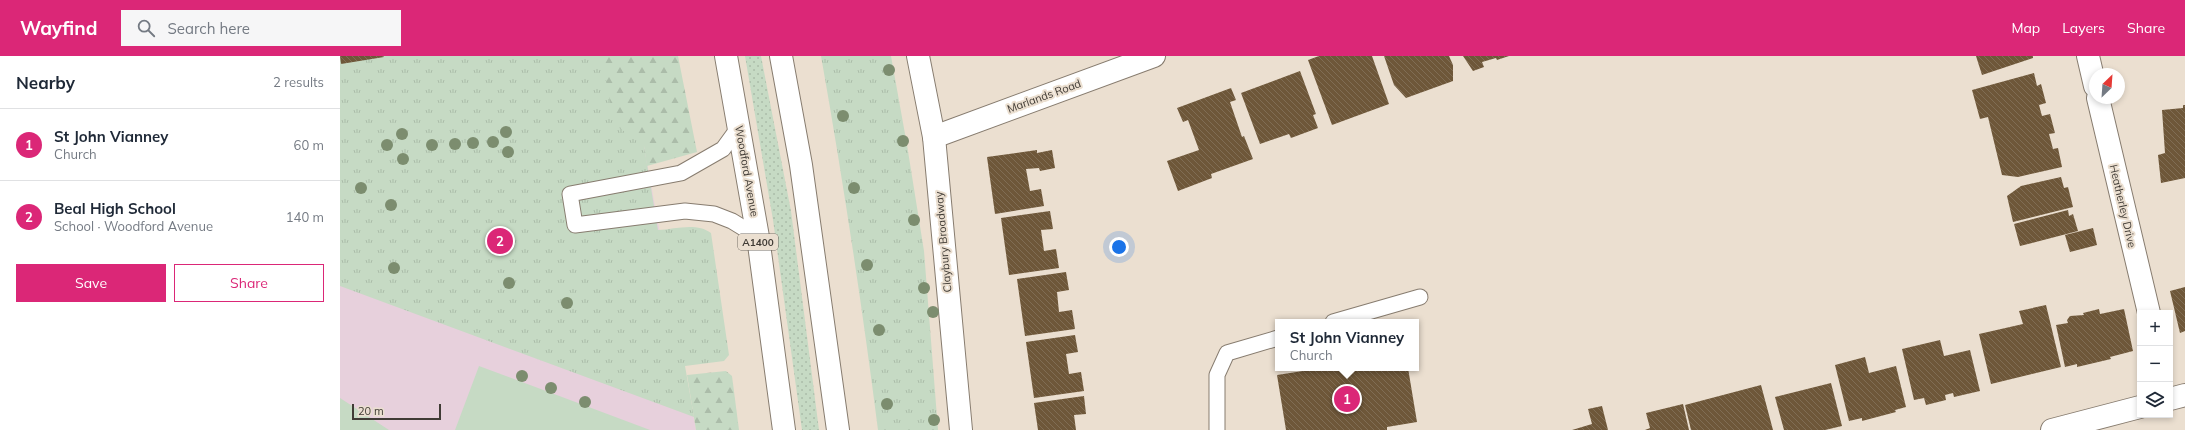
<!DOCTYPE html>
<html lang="en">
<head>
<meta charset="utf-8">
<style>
	:root { --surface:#fff; --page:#f6f6f7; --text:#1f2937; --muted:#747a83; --line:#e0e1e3; --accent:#db2777 }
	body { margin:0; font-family:Mulish,sans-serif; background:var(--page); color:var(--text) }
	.controls { position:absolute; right:12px; bottom:12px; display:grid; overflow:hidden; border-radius:0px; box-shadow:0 2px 6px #0003 }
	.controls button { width:36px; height:36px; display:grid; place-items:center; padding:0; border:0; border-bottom:1px solid var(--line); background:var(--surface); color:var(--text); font:20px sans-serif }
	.compass { position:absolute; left:1749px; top:12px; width:36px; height:36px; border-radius:50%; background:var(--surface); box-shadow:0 2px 6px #0003; rotate:25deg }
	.scale { position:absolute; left:12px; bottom:10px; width:89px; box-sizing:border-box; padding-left:4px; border:2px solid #403b35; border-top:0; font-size:11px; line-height:14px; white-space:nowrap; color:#403b35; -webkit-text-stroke:3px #ebdfd0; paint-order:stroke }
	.you { position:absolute; left:779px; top:191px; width:14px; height:14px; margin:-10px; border:3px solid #fff; border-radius:50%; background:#1a73e8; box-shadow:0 0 0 6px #1a73e833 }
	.badge { display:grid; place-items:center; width:26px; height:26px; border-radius:50%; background:var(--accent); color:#fff; font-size:13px; font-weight:700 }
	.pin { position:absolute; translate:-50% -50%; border:2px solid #fff; box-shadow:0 1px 4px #0006 }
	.popup { position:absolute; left:935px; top:263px; width:144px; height:52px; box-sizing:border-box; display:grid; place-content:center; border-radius:0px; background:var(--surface); filter:drop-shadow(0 1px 3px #0005); font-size:13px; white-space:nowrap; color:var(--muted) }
	.popup b { font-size:15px; color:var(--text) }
	.popup::after { content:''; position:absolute; left:50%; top:100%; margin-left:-8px; border:8px solid transparent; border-top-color:var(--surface) }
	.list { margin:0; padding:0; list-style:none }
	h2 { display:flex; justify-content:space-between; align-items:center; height:52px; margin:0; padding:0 16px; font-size:17px }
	h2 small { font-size:13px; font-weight:400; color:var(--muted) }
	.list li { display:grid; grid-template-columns:26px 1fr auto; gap:12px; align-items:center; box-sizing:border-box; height:72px; padding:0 16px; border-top:1px solid var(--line) }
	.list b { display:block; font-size:15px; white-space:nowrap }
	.list p { margin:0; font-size:13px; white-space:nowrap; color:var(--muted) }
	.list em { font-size:13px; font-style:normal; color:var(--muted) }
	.actions { display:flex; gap:8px; padding:12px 16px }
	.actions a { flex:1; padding:9px 0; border:1px solid var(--accent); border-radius:0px; text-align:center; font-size:14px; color:var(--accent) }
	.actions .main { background:var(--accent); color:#fff }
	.icon { flex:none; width:22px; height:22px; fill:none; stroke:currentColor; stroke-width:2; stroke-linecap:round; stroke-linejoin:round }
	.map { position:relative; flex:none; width:1845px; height:374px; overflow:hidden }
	header { display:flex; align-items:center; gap:24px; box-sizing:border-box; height:56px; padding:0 20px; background:var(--accent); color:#fff }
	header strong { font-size:19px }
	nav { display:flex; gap:22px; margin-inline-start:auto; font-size:14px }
	.search { width:280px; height:36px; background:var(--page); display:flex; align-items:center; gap:10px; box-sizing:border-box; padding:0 14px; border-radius:0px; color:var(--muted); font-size:15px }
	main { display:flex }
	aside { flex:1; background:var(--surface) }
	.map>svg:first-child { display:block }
</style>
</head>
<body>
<header>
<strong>Wayfind</strong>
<div class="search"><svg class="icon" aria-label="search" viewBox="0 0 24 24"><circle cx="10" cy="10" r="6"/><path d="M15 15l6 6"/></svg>Search here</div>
<nav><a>Map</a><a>Layers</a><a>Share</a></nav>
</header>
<main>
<aside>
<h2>Nearby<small>2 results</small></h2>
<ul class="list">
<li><span class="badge">1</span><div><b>St John Vianney</b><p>Church</p></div><em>60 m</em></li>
<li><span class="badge">2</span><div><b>Beal High School</b><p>School · Woodford Avenue</p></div><em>140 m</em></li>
</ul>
<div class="actions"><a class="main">Save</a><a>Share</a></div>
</aside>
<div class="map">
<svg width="1845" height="374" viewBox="0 0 1845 374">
	<defs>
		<pattern id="grass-tufts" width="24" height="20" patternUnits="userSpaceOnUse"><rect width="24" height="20" fill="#c6dac4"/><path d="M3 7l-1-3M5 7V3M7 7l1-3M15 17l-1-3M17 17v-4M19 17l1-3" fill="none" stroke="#abbca9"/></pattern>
		<pattern id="forest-firs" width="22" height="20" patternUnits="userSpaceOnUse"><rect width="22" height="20" fill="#c6dac4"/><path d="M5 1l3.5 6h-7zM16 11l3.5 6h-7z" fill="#abbca9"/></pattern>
		<pattern id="garden-dots" width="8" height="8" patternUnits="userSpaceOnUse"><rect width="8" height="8" fill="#c6dac4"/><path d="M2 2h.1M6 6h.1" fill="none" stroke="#abbca9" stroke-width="1.8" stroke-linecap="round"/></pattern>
		<pattern id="building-back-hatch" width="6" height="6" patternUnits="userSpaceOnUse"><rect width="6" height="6" fill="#6e5739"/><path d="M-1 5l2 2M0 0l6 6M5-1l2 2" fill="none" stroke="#806d54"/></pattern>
	</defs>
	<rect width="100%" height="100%" fill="#ebdfd0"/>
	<polygon fill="#e7d0dc" points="0,0 304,90 356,374 0,374"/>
	<g fill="url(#grass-tufts)">
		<path d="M0,0H285L304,90L318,174C335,173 357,166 371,177L389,299L384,305L345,310L354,361L0,230Z"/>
		<path d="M481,0H551L567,89L584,195L598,374H538C522,249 503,124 481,0Z"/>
	</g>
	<g fill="url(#forest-firs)">
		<polygon points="262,0 338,0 357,96 307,110 304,90 274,68"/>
		<polygon points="386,315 392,320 399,374 356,374 347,319"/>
	</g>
	<polygon fill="url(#garden-dots)" points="405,0 421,0 451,155 479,374 462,374 433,164"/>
	<g fill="#c6dac4">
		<polygon points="139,310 310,374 115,374"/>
		<polygon points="0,342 49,374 0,374"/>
	</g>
	<g fill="url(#building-back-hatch)">
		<polygon points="0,0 43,0 44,1 1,8"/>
		<polygon points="979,0 1032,0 1049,48 992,69 968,4"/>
		<polygon points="1044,0 1109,0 1113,9 1113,25 1066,42 1054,29"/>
		<polygon points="1123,0 1169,0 1157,4 1156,2 1142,6 1144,11 1133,15"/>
		<polygon points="1636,0 1693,0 1693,2 1642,19"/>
		<polygon points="960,15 976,58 973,59 978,72 951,82 949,78 920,88 901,37"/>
		<polygon points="1694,17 1697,30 1701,28 1706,47 1699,49 1702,60 1710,58 1715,77 1709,78 1713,93 1718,92 1722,111 1678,121 1662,119 1648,61 1640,63 1632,34"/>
		<polygon points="891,32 896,44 890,46 902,81 904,80 913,103 871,118 872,122 838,135 827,105 859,94 848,64 843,66 837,52"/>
		<polygon points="1843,49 1845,49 1845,122 1821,127 1818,99 1825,97 1822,54 1843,52"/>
		<polygon points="697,94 697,97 712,94 715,112 700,115 699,112 686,113 690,135 701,133 704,150 655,158 647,101"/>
		<polygon points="1721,121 1724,132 1728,131 1733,151 1673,166 1667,140 1681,130"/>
		<polygon points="1728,154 1729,160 1733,158 1738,175 1680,190 1674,168"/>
		<polygon points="710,155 713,173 701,174 704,195 716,193 719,212 669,219 661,162"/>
		<polygon points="1753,172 1757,189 1730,196 1725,179"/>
		<polygon points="726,216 729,234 717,236 719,256 732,254 735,273 685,280 677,223"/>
		<polygon points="1845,231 1845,275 1840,277 1830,235"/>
		<polygon points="1706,249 1721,311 1651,328 1639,278 1683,268 1679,255"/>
		<polygon points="1759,253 1760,258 1784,253 1793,295 1770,301 1771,303 1737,311 1737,308 1725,311 1716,269 1728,267 1727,264 1730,260 1744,259 1743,257"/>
		<polygon points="735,279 738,296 726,298 729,318 741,316 744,335 694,342 686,286"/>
		<polygon points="1600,284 1604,300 1630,294 1640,335 1614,341 1613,337 1605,339 1606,344 1586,349 1584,342 1574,344 1562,293"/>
		<polygon points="1525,301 1529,317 1556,310 1566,351 1555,354 1556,356 1522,365 1522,362 1509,365 1495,309"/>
		<polygon points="962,312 1068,312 1077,366 1047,371 1047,374 946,374 937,319 963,315"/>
		<polygon points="1491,327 1502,370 1485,374 1444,374 1435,341"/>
		<polygon points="1421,329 1433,374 1351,374 1345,349"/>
		<polygon points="744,340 746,358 734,359 736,374 698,374 694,347"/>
		<polygon points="1343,348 1349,374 1305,374 1310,372 1306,357"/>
		<polygon points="1262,350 1268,374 1232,374 1252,368 1248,353"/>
	</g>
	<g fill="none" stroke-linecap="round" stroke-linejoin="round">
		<defs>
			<g id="lane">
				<polyline points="399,71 383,93 341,117 230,138 235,169 345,155 374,158 392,165 418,181"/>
				<polyline points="993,266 1080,241"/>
				<polyline points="877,374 877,319 887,297 938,282"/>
			</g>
			<g id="street">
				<polyline points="578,0 594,81 621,374"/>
				<polyline points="1748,0 1755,30"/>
				<polyline points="1758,42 1809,257"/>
				<polyline points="594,81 814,0"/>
				<polyline points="1830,343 1845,339"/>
				<polyline points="1712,374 1800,351"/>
			</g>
			<g id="highway">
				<polyline points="386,0 418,181 444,374"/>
				<polyline points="441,0 461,109 498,374"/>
			</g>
		</defs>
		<use href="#lane" stroke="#877c6f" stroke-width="17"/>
		<use href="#street" stroke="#877c6f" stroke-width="24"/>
		<use href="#highway" stroke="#877c6f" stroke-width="24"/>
		<use href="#lane" stroke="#fff" stroke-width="15"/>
		<use href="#street" stroke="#fff" stroke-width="22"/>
		<use href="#highway" stroke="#fff" stroke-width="22"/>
	</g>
	<g fill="#7c8d6f">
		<circle cx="549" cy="14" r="6"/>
		<circle cx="503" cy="60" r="6"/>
		<circle cx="166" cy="76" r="6"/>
		<circle cx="62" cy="78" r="6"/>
		<circle cx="563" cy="85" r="6"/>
		<circle cx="153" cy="86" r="6"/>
		<circle cx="133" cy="87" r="6"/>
		<circle cx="115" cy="88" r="6"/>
		<circle cx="47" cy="89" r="6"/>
		<circle cx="92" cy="89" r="6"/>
		<circle cx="168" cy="96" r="6"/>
		<circle cx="63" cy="103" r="6"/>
		<circle cx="21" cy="132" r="6"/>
		<circle cx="514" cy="132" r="6"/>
		<circle cx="51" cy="149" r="6"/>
		<circle cx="574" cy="164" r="6"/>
		<circle cx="527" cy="209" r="6"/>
		<circle cx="54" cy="212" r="6"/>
		<circle cx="169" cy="227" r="6"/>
		<circle cx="584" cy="232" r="6"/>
		<circle cx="227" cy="247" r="6"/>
		<circle cx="593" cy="256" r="6"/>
		<circle cx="539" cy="274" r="6"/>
		<circle cx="182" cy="320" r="6"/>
		<circle cx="211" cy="332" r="6"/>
		<circle cx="245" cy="346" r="6"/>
		<circle cx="547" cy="348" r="6"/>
		<circle cx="594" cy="364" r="6"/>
	</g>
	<g text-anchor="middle" stroke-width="4" stroke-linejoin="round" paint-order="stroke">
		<rect fill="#ebdfd0" stroke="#736c64" stroke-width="1" x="398" y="178" width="40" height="16" rx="3"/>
		<g font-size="10" font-weight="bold" fill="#403b35">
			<text x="418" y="190">A1400</text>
		</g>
		<g font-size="11" fill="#403b35" stroke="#ebdfd0">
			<text transform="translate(704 40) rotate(-20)" y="4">Marlands Road</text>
			<text transform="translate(407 115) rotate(80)" y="4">Woodford Avenue</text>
			<text transform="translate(1783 150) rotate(77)" y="4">Heatherley Drive</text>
			<text transform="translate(603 186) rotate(-95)" y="4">Claybury Broadway</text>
		</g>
	</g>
</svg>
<div class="controls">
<button>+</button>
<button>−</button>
<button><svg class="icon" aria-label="layers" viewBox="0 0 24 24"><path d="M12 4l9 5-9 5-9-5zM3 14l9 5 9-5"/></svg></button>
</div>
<svg class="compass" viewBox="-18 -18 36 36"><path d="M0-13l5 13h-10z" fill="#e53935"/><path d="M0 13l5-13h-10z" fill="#747a83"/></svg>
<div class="scale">20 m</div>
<div class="you"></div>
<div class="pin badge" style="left:1007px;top:343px">1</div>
<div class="popup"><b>St John Vianney</b>Church</div>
<div class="pin badge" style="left:160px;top:185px">2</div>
</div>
</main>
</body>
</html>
